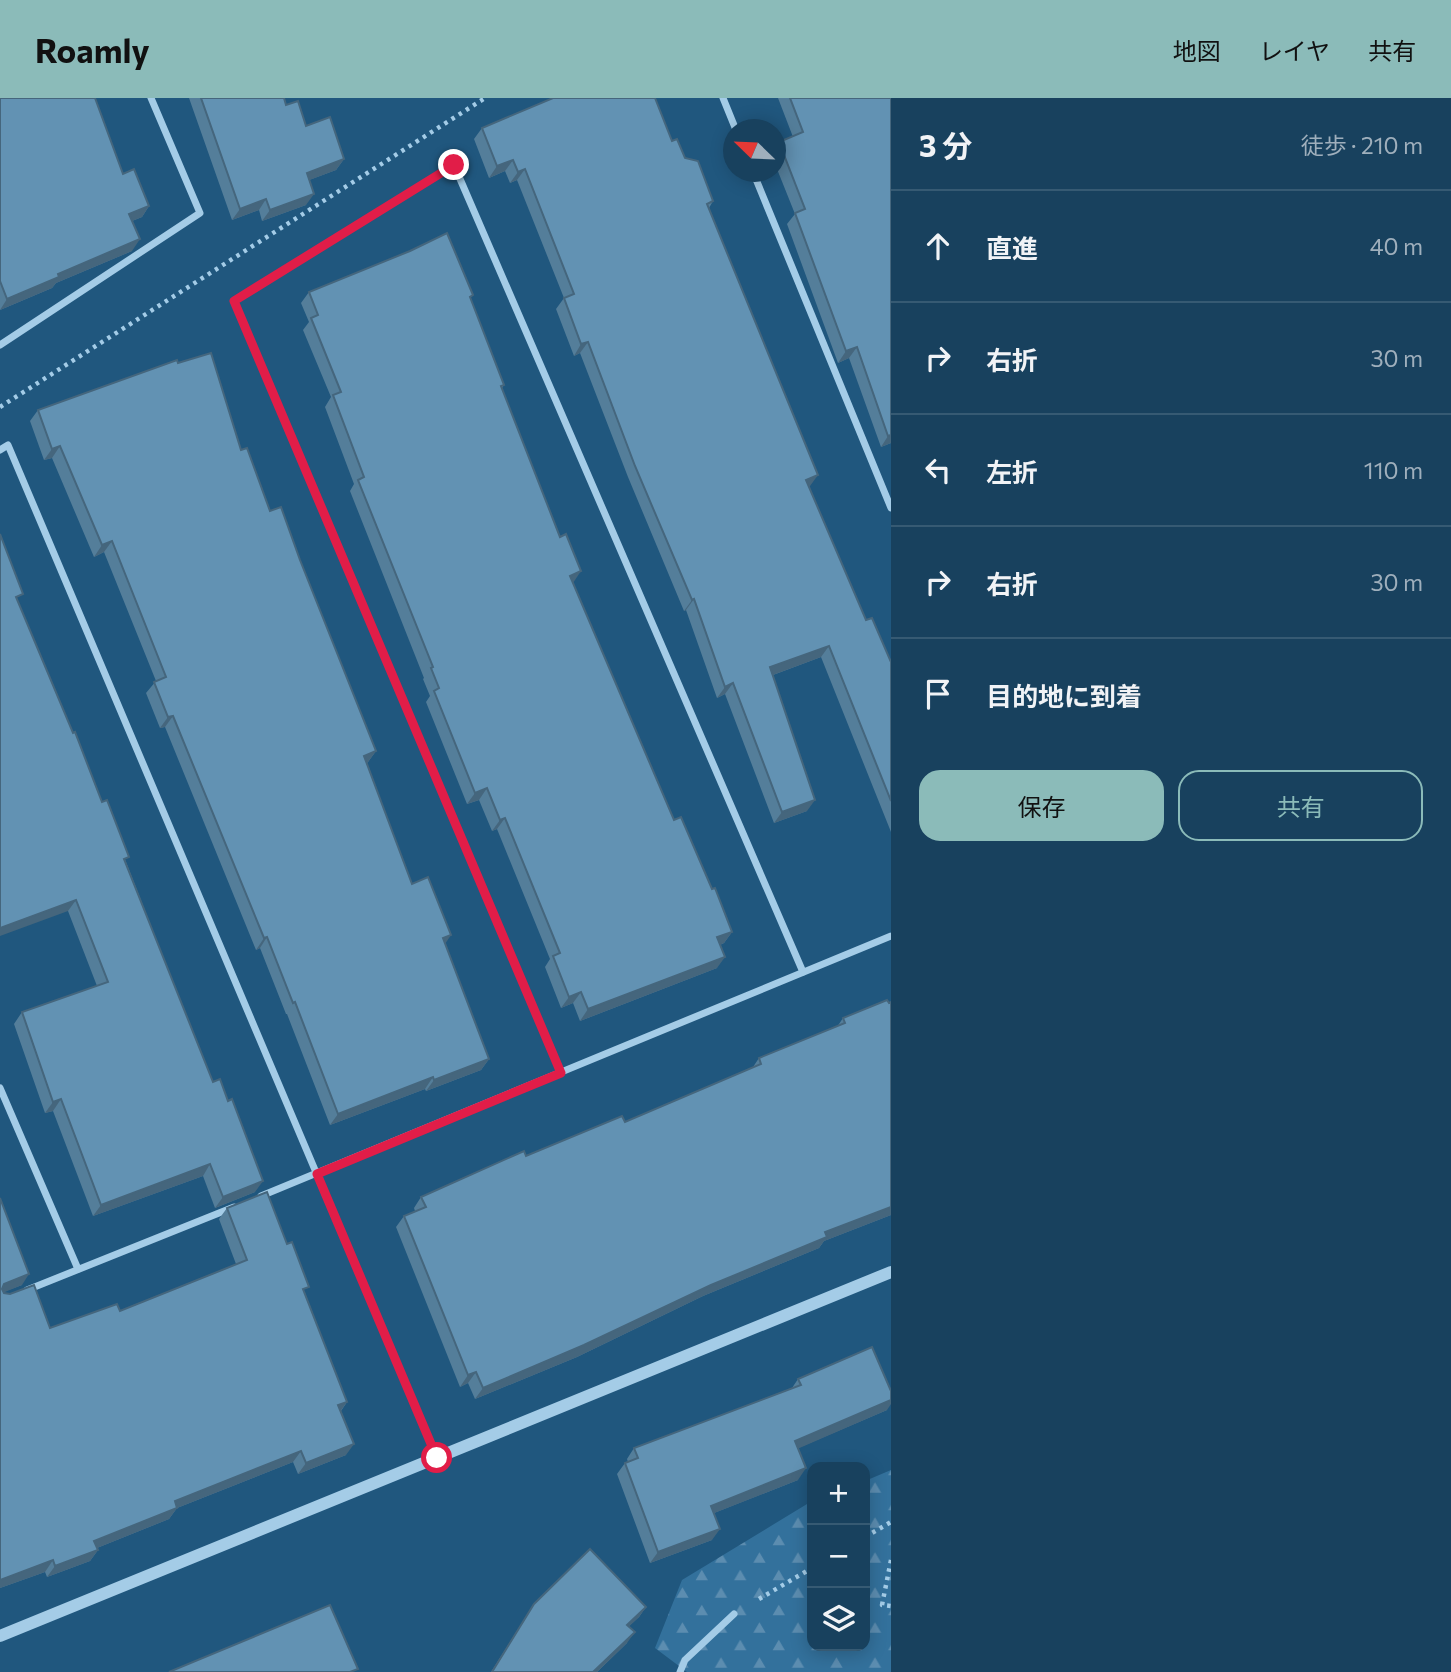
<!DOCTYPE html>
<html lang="ja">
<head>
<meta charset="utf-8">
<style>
	:root { --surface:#18415e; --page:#214864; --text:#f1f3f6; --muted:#9fafbc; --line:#365a73; --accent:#8bbbb9 }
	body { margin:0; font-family:Commissioner,"Noto Sans JP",sans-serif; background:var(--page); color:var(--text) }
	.controls { position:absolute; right:21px; bottom:21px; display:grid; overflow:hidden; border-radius:14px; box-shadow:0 4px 18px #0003 }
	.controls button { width:63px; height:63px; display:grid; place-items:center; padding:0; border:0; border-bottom:2px solid var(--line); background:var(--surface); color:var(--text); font:35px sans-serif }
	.compass { position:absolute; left:723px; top:21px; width:63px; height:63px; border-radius:50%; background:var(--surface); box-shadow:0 4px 18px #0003; rotate:293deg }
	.stop { position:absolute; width:21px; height:21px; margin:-16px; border:5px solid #e11d48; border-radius:50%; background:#fff }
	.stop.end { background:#e11d48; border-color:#fff; box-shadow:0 2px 7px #0008 }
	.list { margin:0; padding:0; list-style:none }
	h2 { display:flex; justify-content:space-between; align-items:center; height:91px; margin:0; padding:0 28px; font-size:30px }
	h2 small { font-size:23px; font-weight:400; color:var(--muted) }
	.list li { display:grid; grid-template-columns:46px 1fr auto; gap:21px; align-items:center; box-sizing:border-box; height:112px; padding:0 28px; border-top:2px solid var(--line) }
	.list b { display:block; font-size:26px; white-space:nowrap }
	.list em { font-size:23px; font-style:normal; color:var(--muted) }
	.actions { display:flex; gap:14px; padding:21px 28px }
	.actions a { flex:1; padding:16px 0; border:2px solid var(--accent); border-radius:21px; text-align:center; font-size:24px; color:var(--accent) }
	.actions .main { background:var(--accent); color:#111 }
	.icon { flex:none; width:38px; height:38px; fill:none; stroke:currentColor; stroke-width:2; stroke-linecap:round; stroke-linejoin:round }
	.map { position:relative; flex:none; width:891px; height:1574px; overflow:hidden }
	header { display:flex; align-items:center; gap:42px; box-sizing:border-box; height:98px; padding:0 35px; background:var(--accent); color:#111 }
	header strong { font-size:33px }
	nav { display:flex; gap:38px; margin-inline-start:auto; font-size:24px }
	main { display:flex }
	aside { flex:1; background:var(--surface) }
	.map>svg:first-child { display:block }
</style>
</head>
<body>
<header>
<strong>Roamly</strong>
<nav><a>地図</a><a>レイヤ</a><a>共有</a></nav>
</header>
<main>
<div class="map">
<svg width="891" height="1574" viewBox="0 0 891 1574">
	<defs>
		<pattern id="forest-firs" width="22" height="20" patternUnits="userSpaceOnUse" patternTransform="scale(1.75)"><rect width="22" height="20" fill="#33719c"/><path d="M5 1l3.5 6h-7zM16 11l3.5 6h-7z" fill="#5c8db0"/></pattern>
	</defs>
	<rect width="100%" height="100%" fill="#20577e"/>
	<polygon fill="url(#forest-firs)" points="891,1372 891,1574 687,1574 655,1550 682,1482 812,1403 812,1548 865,1548 865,1383"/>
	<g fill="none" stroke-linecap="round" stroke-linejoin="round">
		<g stroke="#a4cce7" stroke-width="4.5" stroke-dasharray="3.5 5" stroke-linecap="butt">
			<polyline points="0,309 485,0"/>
			<polyline points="865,1439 891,1424"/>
			<polyline points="891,1462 882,1507 891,1508"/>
			<polyline points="759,1501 812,1470"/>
		</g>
		<g stroke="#a4cce7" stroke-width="7">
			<polyline points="723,0 736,32"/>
			<polyline points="753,74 891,410"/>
			<polyline points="0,247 200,115 151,0"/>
			<polyline points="0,352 8,347 437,1360"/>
			<polyline points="561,975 234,203 454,67 803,874"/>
			<polyline points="0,990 78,1171"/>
			<polyline points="261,1098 891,838"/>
			<polyline points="27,1192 234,1109"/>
			<polyline points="680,1574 685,1562 734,1516"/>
		</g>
		<polyline stroke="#a4cce7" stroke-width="12" points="0,1538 891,1174"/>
	</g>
	<g fill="#547e9a">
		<polygon points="0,0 123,76 149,108 142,119 132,123 132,153 56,185 52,190 0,212"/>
		<polygon points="189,0 284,0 286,7 306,28 344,61 336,72 309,82 306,107 262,123 259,112 232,122"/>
		<polygon points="778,0 891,0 891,345 881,349 849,260 838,265 787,126 795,116 775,66 775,50 779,44 793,39"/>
		<polygon points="482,30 672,43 713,103 709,110 810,388 809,389 866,522 891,564 891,734 821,559 773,577 807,713 774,725 725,596 717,600 686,512 684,513 628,379 580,255 574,258 556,211 564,200 517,82 510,85 505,73 489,80 474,41"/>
		<polygon points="309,194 470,201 504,287 502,290 573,485 674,722 732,834 724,845 720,847 717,870 580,923 573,905 561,910 545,869 550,861 497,731 492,733 479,702 467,706 426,604 430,598 423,581 424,580 350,393 354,386 325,309 331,299 303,232 309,224 301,205"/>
		<polygon points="178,265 241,352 270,413 300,462 376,653 368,664 367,665 412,786 445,846 489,961 481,972 426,993 425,991 330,1027 287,916 286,916 260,850 256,852 165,629 160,630 146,595 156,583 104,454 94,459 52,360 44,362 30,323 38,312"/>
		<polygon points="18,503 126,764 255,1094 215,1110 203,1078 93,1118 53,1013 45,1015 14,926 22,914 97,888 68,813"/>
		<polygon points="891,904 891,1117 824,1143 819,1150 703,1198 577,1259 475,1301 468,1285 460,1289 396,1129 404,1118 415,1113 414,1110 421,1099 526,1058 625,1024 753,969 759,960 837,929 843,920"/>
		<polygon points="0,1100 22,1187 3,1194 50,1230 120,1213 236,1166 219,1121 227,1110 305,1195 347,1304 341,1313 346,1357 298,1376 293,1364 177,1410 169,1421 97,1450 98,1452 90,1463 47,1479 45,1474 0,1490"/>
		<polygon points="798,1281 887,1312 798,1350 798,1382 714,1415 712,1442 650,1465 617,1376 625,1365 628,1364 627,1361 634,1350 792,1290"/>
		<polygon points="534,1506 646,1509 639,1519 629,1528 627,1545 597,1574 491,1574"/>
	</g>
	<g fill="#45667d">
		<polygon points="344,61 336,72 299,86 307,75"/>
		<polygon points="513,62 505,73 489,80 497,68"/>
		<polygon points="525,71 517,82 510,85 518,74"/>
		<polygon points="314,96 306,107 262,123 270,112"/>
		<polygon points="266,101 259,112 232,122 240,111"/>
		<polygon points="149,108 142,119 122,127 129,116"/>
		<polygon points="140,141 132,153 56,185 52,190 0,212 7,201 58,176"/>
		<polygon points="588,244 580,255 574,258 581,246"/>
		<polygon points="857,249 849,260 838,265 846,253"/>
		<polygon points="891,337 891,345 881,349 888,338"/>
		<polygon points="60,348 52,360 44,362 52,351"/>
		<polygon points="818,377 810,388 798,393 806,382"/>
		<polygon points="112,443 104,454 94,459 102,447"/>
		<polygon points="581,473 573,485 570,478"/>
		<polygon points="694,501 686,512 684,513 692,502"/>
		<polygon points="829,548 821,559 762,581 770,569"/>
		<polygon points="733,585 725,596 717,600 725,589"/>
		<polygon points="173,618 165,629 160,630 168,619"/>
		<polygon points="376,653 368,664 356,669 364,658"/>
		<polygon points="487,690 479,702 467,706 475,695"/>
		<polygon points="815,702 807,713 774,725 782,714"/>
		<polygon points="505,720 497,731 492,733 500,722"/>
		<polygon points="76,802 68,813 0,838 0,830"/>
		<polygon points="732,834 724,845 710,851 717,839"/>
		<polygon points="451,837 443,849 443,840"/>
		<polygon points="267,839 260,850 256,852 264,840"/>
		<polygon points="725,859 717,870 580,923 588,911"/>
		<polygon points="581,894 573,905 561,910 569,899"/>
		<polygon points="489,961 481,972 426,993 434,982"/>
		<polygon points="433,979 425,991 330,1027 338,1016"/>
		<polygon points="61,1001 53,1013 45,1015 53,1004"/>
		<polygon points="210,1066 203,1078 93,1118 101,1107"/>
		<polygon points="263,1083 255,1094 215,1110 223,1099"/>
		<polygon points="891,1109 891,1117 824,1143 819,1150 703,1198 577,1259 475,1301 483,1290 825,1134"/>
		<polygon points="29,1176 22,1187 0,1196 4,1186"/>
		<polygon points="476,1274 468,1285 460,1289 468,1277"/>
		<polygon points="891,1302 891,1306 887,1312 788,1355 795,1343"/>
		<polygon points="347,1304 339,1315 338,1307"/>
		<polygon points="354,1346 346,1357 298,1376 306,1365"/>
		<polygon points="301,1353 293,1364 177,1410 169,1421 87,1454 94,1443 175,1403"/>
		<polygon points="806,1370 798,1382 704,1419 711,1408"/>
		<polygon points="720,1431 712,1442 650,1465 658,1454"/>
		<polygon points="98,1452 90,1463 47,1479 55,1468"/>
		<polygon points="53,1462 45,1474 0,1490 0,1482"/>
		<polygon points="646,1509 639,1519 620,1537 627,1527"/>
		<polygon points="635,1534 627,1545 597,1574 593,1574"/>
	</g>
	<g fill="#6292b3" stroke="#45667d" stroke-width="2">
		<polygon points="0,0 95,0 123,76 134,71 149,108 129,116 140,141 58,176 59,179 7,201 0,183"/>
		<polygon points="201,0 284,0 286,7 298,3 306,28 330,19 344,61 307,75 314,96 270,112 266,101 240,111"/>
		<polygon points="553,0 655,0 672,43 677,41 685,60 698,63 713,103 707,106 818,377 806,382 866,522 872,520 891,564 891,703 829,548 770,569 815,702 782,714 733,585 725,589 694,501 692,502 635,368 588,244 581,246 564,200 574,196 525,71 518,74 513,62 497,68 482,30"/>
		<polygon points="790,0 891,0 891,337 888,338 857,249 846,253 795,115 805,111 779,44 803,34"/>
		<polygon points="447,135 473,197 470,199 504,287 501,288 560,439 566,436 581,473 570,478 674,722 681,719 712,791 715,790 732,834 717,839 725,859 588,911 581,894 569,899 553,858 560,855 505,720 500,722 487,690 475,695 434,593 439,590 431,570 433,569 358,382 364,379 333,297 341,294 311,220 318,217 309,194 410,153"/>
		<polygon points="211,255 241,352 247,350 270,413 281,409 300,462 376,653 364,658 412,786 428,779 451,837 443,840 489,961 434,982 433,979 338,1016 295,904 293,905 267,839 264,840 173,618 168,619 154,584 166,579 112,443 102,447 60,348 52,351 38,312 177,262 178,265"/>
		<polygon points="0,436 23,496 16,499 73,635 75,634 102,704 107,702 129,759 124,761 213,984 220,981 228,1003 232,1001 263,1083 223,1099 210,1066 101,1107 61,1001 53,1004 22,914 108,884 76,802 0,830"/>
		<polygon points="887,902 889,905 891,904 891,1109 825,1134 827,1139 711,1187 584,1247 483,1290 476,1274 468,1277 404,1118 426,1109 421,1099 524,1053 526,1058 622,1018 625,1024 761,966 759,960 845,925 843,920"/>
		<polygon points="267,1094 287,1146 292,1144 309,1189 303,1191 347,1304 338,1307 354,1346 306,1365 301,1353 175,1403 177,1410 94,1443 98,1452 55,1468 53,1462 0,1482 0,1100 29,1176 4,1186 2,1191 4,1195 10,1196 34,1187 50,1230 117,1206 120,1213 247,1162 227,1110"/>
		<polygon points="872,1249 891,1293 891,1302 795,1343 806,1370 711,1408 720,1431 658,1454 625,1365 638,1360 634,1350 801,1287 798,1281"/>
		<polygon points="590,1451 646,1509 627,1527 635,1534 593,1574 492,1574 534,1506"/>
		<polygon points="330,1507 358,1571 350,1574 169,1574"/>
	</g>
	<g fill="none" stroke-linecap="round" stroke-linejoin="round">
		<polyline stroke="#e11d48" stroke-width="9" points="437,1360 317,1076 561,975 234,203 454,67"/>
	</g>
</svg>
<div class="controls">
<button>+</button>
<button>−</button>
<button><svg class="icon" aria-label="layers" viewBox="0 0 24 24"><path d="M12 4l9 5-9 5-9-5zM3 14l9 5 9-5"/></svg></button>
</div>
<svg class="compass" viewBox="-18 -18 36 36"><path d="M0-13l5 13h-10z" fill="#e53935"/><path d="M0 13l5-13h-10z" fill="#9fafbc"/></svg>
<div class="stop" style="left:437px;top:1360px"></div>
<div class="stop end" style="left:454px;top:67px"></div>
</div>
<aside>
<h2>3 分<small>徒歩 · 210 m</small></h2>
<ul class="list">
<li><svg class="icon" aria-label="ahead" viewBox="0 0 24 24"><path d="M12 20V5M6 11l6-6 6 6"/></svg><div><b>直進</b></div><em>40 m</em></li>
<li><svg class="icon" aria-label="right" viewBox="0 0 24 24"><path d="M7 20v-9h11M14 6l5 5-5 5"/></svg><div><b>右折</b></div><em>30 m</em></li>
<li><svg class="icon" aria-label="left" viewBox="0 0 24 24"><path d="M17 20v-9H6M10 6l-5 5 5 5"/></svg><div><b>左折</b></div><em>110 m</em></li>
<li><svg class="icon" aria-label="right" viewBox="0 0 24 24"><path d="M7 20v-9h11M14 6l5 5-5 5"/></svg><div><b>右折</b></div><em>30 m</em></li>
<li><svg class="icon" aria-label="arrive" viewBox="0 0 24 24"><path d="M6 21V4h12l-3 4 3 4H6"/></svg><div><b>目的地に到着</b></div></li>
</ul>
<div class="actions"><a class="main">保存</a><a>共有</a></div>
</aside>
</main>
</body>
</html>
